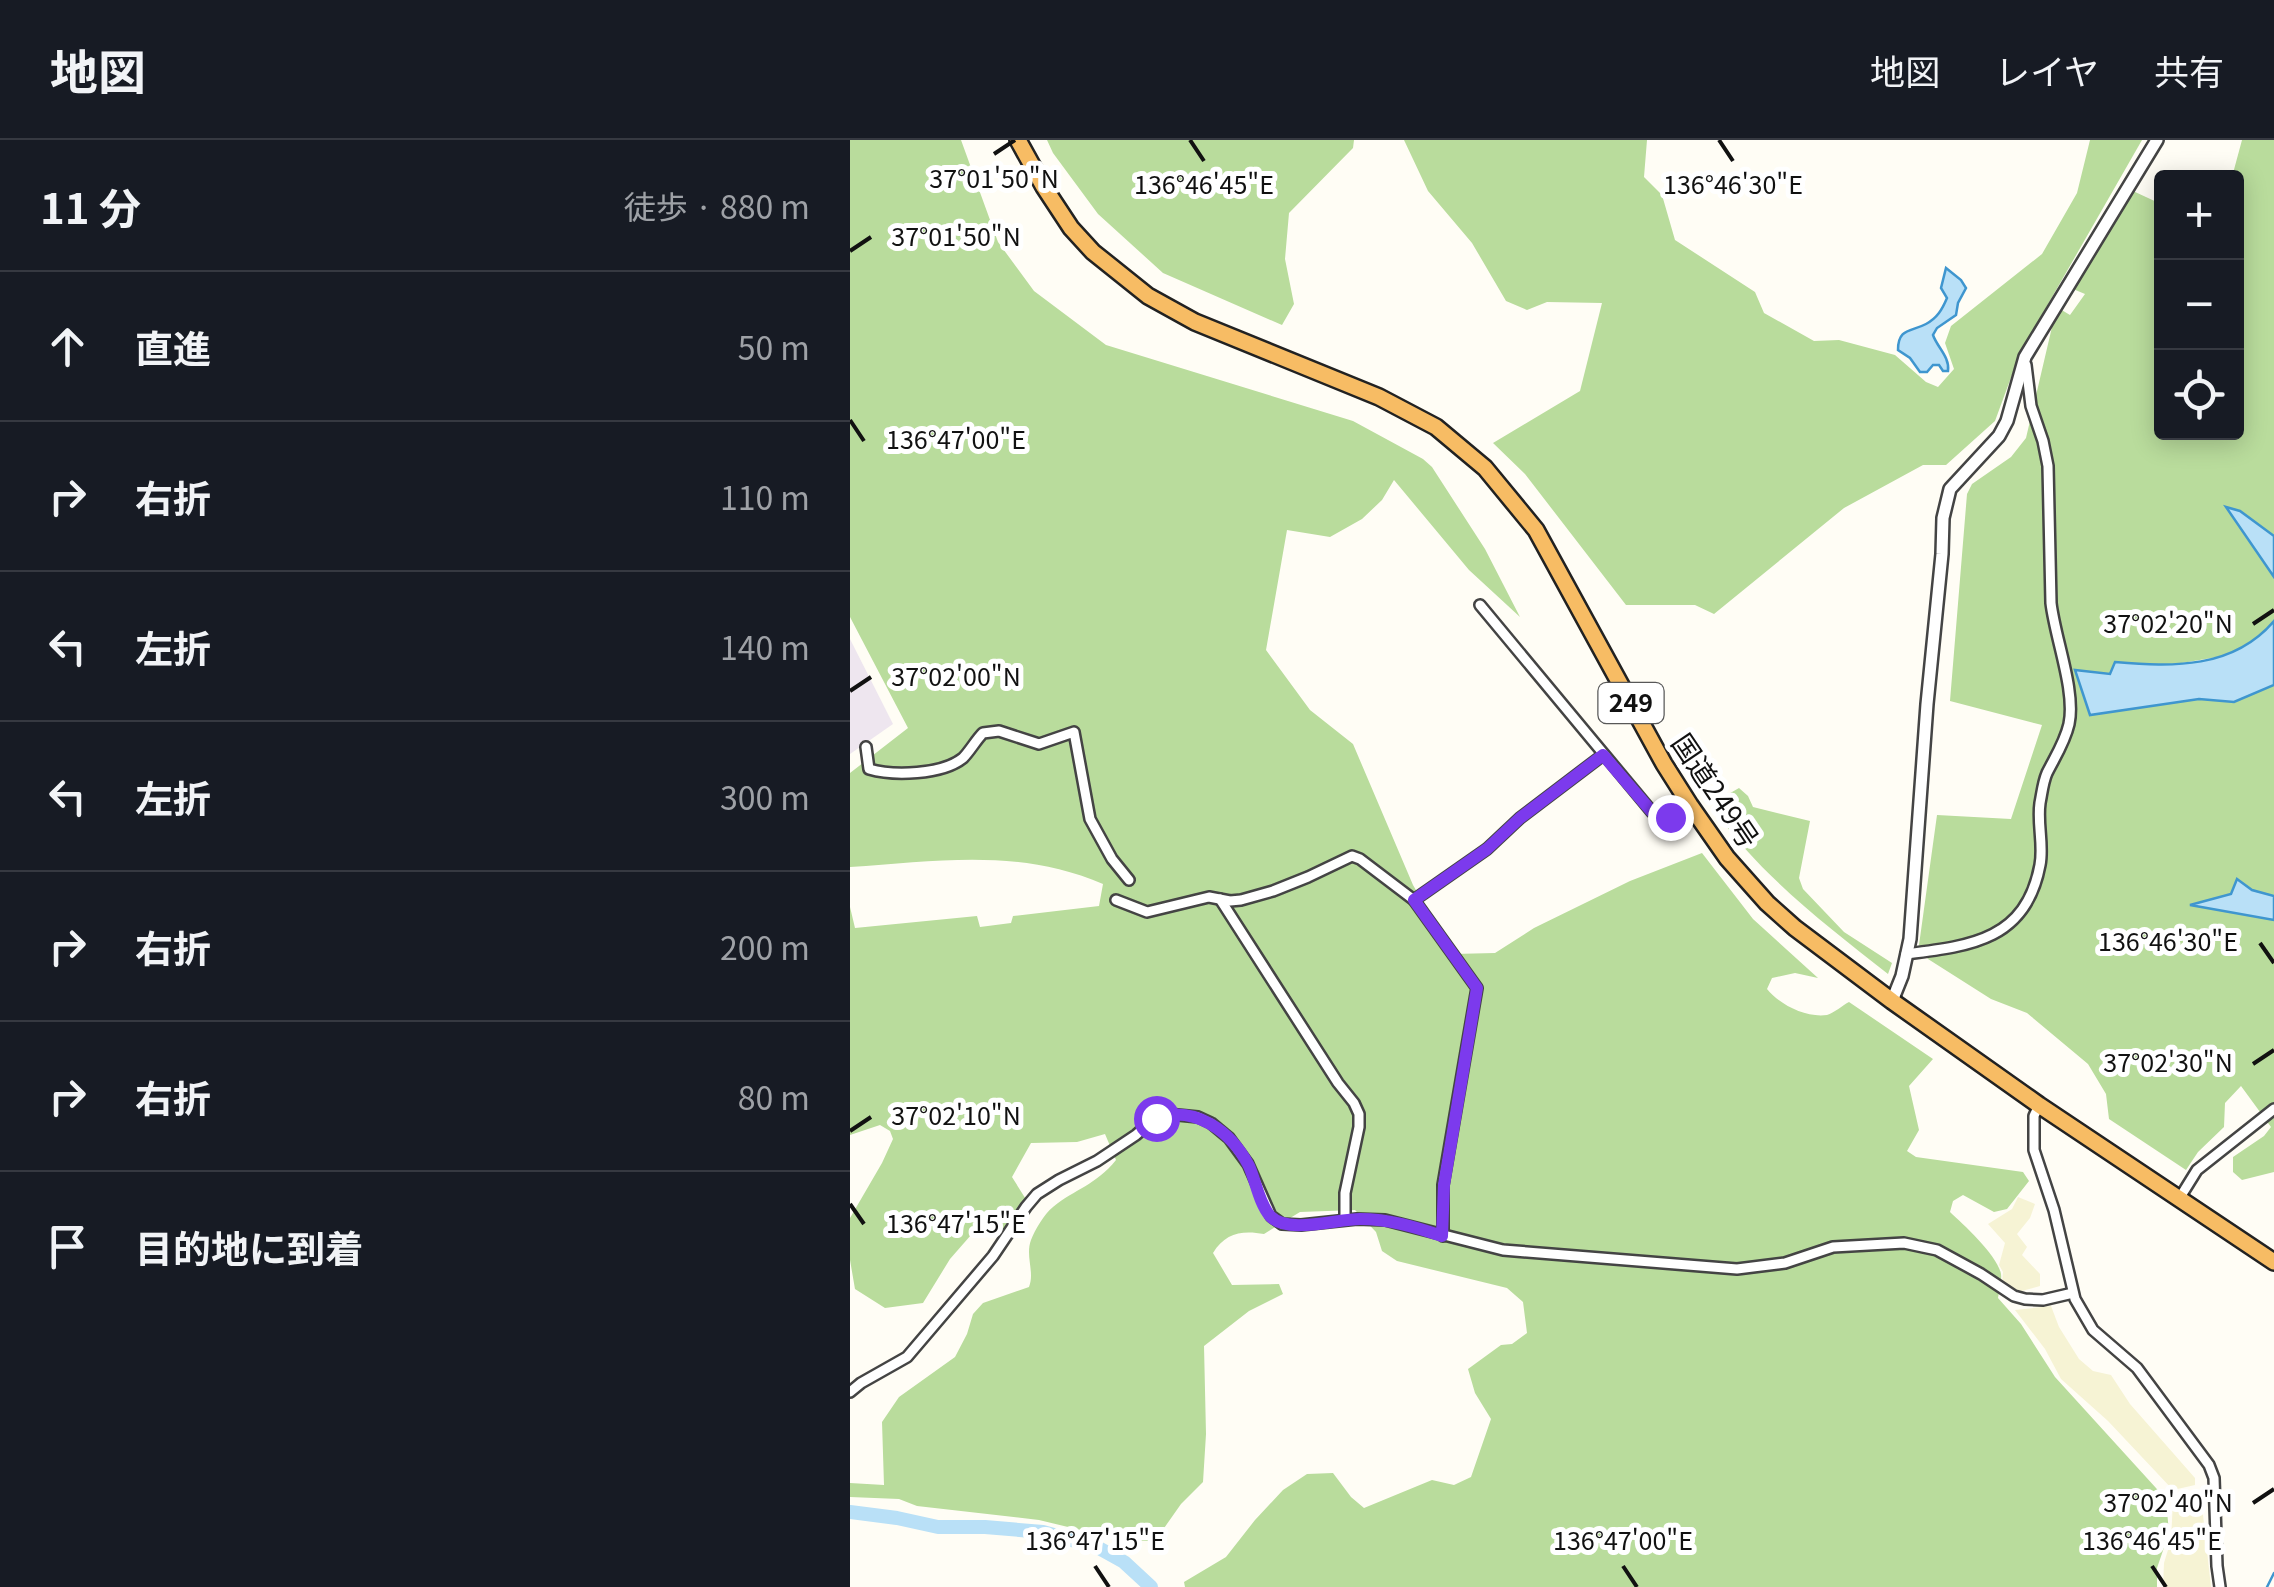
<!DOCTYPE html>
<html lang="ja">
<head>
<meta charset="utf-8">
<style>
	:root { --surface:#171b24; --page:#242831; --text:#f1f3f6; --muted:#9ea1a6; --line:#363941 }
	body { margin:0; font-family:Georgia,"Noto Sans JP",serif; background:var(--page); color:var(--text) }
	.controls { position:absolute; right:30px; top:30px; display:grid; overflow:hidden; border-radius:10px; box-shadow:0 5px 25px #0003 }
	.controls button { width:90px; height:90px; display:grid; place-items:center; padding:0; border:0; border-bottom:2px solid var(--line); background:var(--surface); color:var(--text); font:50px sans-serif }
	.stop { position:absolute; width:30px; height:30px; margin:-22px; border:8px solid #7c3aed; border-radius:50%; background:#fff }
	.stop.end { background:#7c3aed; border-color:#fff; box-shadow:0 2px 10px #0008 }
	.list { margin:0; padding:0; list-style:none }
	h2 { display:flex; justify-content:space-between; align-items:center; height:130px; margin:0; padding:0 40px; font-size:42px }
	h2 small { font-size:32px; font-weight:400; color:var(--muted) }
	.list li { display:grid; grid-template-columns:65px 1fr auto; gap:30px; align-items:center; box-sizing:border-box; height:150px; padding:0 40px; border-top:2px solid var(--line) }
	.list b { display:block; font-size:38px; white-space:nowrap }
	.list em { font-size:32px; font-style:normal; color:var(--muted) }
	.icon { flex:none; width:55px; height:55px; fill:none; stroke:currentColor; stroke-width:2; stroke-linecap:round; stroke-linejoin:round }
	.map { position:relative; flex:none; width:1424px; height:1447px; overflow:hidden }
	header { display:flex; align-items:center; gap:60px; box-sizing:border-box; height:140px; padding:0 50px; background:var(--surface); border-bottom:2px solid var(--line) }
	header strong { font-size:48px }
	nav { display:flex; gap:55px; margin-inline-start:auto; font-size:35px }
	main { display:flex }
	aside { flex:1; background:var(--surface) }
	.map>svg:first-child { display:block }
</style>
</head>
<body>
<header>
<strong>地図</strong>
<nav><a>地図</a><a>レイヤ</a><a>共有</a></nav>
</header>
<main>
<aside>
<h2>11 分<small>徒歩 · 880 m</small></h2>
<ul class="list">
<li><svg class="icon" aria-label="ahead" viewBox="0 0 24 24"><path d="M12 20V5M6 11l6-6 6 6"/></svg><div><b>直進</b></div><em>50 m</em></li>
<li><svg class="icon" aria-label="right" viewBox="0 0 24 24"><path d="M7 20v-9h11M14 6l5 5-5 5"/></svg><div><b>右折</b></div><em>110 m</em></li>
<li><svg class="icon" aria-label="left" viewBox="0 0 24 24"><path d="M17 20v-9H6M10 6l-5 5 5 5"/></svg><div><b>左折</b></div><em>140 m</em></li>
<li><svg class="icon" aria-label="left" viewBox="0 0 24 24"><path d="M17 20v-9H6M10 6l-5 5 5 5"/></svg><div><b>左折</b></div><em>300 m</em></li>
<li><svg class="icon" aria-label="right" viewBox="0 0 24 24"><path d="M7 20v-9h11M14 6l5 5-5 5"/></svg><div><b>右折</b></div><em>200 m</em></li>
<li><svg class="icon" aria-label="right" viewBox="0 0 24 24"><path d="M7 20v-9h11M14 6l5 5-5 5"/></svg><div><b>右折</b></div><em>80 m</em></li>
<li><svg class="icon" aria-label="arrive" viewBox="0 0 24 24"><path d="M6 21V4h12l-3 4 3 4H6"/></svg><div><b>目的地に到着</b></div></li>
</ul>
</aside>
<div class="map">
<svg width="1424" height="1447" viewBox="0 0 1424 1447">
	<rect width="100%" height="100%" fill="#fffdf5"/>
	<polygon fill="#eee6ef" points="0,499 43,584 0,614"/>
	<g fill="#f6f3d4">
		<polygon points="1168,1057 1185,1064 1180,1078 1167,1094 1177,1107 1172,1115 1190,1134 1190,1146 1168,1152 1158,1144 1152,1143 1153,1132 1149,1125 1155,1103 1138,1084 1162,1069"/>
		<polygon points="1201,1166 1209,1187 1229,1219 1243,1231 1261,1235 1280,1264 1345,1338 1345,1345 1323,1350 1258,1281 1211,1239 1195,1209 1165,1170"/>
		<polygon points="1351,1357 1361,1447 1313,1447 1314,1423 1321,1400 1323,1361"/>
	</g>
	<g fill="#b9dc9c">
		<path d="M0,0H111L148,102L184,151L256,205L503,281L573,319L582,327L635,409L670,477L619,430L544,340L532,360L512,379L480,397L437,390L416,510L460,570L503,604L563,745L603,814L645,813L684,788L780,741L852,713L903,779L968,838L945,833L922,838L917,849C930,865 956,878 977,875C984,873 993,865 999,862L1083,919L1059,946L1069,990L1057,1011L1066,1017L1173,1032L1179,1041L1157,1069L1144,1072L1113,1055L1103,1061L1100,1072C1113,1084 1148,1116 1151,1134C1152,1141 1149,1152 1148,1158L1171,1184L1205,1237L1316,1359L1319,1393L1307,1428V1447H335L334,1442L376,1417L405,1380L433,1350L457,1334L483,1333L501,1357L514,1368L582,1340L604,1345L621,1337L641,1279L625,1253L618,1229L651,1205L662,1204L677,1193L673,1162L657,1148L547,1121L532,1111L526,1092L505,1070L450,1072L414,1094C392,1090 375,1093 363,1113L382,1145L429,1144L433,1154L399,1171L354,1206L356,1294L353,1342L331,1364L305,1401L272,1400L189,1380L67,1366L49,1359L0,1357V1343L34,1345L32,1282L49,1257L105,1217L117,1194L123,1174L133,1163L179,1147C185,1132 175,1116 181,1100C185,1090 194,1074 203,1067C225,1049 246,1045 266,1020L255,994L227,1002L181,1003L162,1037L182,1069L161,1097L135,1079L100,1119L73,1163L35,1168L5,1149L0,1120V1078L32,1023L43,999L40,991L30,985L0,995V767L5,788L127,776L130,787L161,783L163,776L249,766L253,744C168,708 90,721 0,727V633L58,588L0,477Z"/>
		<polygon points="197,0 504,0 503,8 439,73 435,119 444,164 432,185 313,133 248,74 203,13"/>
		<polygon points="554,0 797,0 794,37 812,55 825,100 905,152 914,173 964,201 989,200 1045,215 1076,242 1088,247 1104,229 1095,203 1101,186 1192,114 1227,53 1240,0 1292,0 1170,213 1145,281 1096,325 1073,325 994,368 864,474 845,465 776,465 675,334 643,303 730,251 752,163 697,162 677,170 656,161 622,103 578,51"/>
		<polygon points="1392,0 1424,0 1424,396 1390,371 1377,368 1424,437 1424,481 1413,494 1379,515 1314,526 1265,522 1260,534 1225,531 1349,559 1384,562 1424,545 1424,756 1402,750 1343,765 1424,780 1424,1032 1392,1040 1383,1032 1383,1017 1414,996 1421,987 1391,946 1375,963 1374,987 1348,1012 1336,1030 1259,979 1256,954 1238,924 1177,873 1141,859 1078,819 1069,805 1087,675 1161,679 1192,585 1100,561 1117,354 1122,344 1161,317 1176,298 1202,187 1210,169 1220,175 1235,154 1223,149 1283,51 1311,64 1312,292 1386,292 1386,38 1382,37"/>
		<path d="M889,648L898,656L903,667L960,681L949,738L953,749L994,792L1042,823L1038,834C976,785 911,736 865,671L868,660Z"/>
	</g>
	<g fill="#b9e0f7" stroke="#3f96cf" stroke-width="2.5">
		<path d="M1096,128L1111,140L1116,148L1108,163L1106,175L1087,188L1083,195C1087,207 1100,217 1098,231H1093L1089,225H1083L1077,232H1070L1060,218L1048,210C1048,188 1061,192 1076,184C1087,178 1092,170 1097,158L1091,148Z"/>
		<polygon points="1376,367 1390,371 1424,396 1424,437"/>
		<path d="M1424,481V545L1384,562L1349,559L1240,575L1225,530L1260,534L1265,522C1323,527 1383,529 1424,481Z"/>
		<polygon points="1387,739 1402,750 1424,756 1424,780 1340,765 1381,754"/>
	</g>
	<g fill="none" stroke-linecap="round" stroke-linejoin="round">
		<polyline stroke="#3f96cf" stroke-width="2.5" points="1417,1447 1424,1433"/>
		<polyline stroke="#b9e0f7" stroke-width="14" points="0,1372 47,1378 88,1387 135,1387 193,1392 247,1407 274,1422 301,1447"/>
		<defs>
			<g id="minor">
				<polyline points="630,465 802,672 820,677 840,665"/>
				<path d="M16,607L19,629C43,636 92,635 113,618C120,611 126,600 133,593L149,591L189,604L224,592L240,679L262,719L279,740"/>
				<polyline points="370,759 488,943 504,963 509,974 509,987 495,1053 495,1080"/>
				<polyline points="266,760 297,772 359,757 380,761 391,760 423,751 458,737 502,716 510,719 564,760 627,848 593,1045 593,1096"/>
				<polyline points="564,760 637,709 670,678 753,615"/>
				<path d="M1056,814C1121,806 1176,800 1190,725C1194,705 1187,684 1190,663C1192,653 1193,642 1197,633C1205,617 1215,602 1219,584C1226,551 1205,498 1201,463L1198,326L1193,301L1181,266L1176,225"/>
				<polyline points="1189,965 1184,976 1184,1010 1204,1070 1225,1159 1243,1190 1287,1228 1359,1325 1364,1338 1367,1426 1370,1447"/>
				<polyline points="1329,1059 1347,1030 1424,969"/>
				<polyline points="0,1252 11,1243 57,1217 143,1116 176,1067 187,1054 209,1040 247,1021 286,995 305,978 318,974 348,977 361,983 379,998 398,1024 421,1076 432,1084 451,1085 507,1079 535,1080 653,1110 887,1129 935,1123 983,1107 1054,1103 1087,1110 1131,1134 1164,1156 1175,1159 1193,1160 1223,1153"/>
			</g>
			<polyline id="tertiary" points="1042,861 1052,836 1060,799 1077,564 1092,414 1093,378 1100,349 1149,296 1157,281 1175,217 1307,0"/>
			<polyline id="trunk" points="168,0 194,47 221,88 243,112 298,156 345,182 529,257 586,287 635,328 686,390 814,624 840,665 877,718 917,763 945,788 1042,861 1189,965 1424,1122"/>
		</defs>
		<use href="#minor" stroke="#444" stroke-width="14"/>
		<use href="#tertiary" stroke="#444" stroke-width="16"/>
		<use href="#trunk" stroke="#222" stroke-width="20"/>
		<use href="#minor" stroke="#fff" stroke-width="9"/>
		<use href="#tertiary" stroke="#fff" stroke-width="11"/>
		<use href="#trunk" stroke="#f7bc64" stroke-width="15"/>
	</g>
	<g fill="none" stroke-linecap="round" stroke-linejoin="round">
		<path stroke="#7c3aed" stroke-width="12" d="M306,978C345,965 381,991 399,1026C406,1042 409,1063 420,1076C438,1095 486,1079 510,1079C539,1079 565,1087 592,1096L594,1045L627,848L564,760L637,709L670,678L753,615L802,672L820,677"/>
	</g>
	<path fill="none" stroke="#111" stroke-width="4" d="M340,0L354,21M869,0L883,21M144,14L165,0M0,111L21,97M0,280L14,301M1403,484L1424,470M0,551L21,537M1410,803L1424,823M1403,924L1424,910M0,991L21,977M0,1064L14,1084M1403,1363L1424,1349M245,1426L259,1447M773,1426L787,1447M1302,1426L1316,1447"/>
	<g text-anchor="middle" stroke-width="10" stroke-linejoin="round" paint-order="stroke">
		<rect fill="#fff" stroke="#585858" stroke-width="2.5" x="748.5" y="543" width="65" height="40" rx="8"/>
		<g font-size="25" font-weight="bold" fill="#111">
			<text x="781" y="572">249</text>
		</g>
		<g font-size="28" fill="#111" stroke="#fff">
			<text transform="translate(865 651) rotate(56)" y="10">国道249号</text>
		</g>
	</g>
	<g font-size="25" text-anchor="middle" fill="#111" stroke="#fff" stroke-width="10" stroke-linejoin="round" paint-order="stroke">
		<text x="144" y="48">37°01'50"N</text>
		<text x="354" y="54">136°46'45"E</text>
		<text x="883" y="54">136°46'30"E</text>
		<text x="106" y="106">37°01'50"N</text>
		<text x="106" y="309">136°47'00"E</text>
		<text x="1318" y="493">37°02'20"N</text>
		<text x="106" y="546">37°02'00"N</text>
		<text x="1318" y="811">136°46'30"E</text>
		<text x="1318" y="932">37°02'30"N</text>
		<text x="106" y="985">37°02'10"N</text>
		<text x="106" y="1093">136°47'15"E</text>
		<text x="1318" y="1372">37°02'40"N</text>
		<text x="245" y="1410">136°47'15"E</text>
		<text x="773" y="1410">136°47'00"E</text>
		<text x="1302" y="1410">136°46'45"E</text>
	</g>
</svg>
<div class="controls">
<button>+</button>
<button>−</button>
<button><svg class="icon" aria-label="locate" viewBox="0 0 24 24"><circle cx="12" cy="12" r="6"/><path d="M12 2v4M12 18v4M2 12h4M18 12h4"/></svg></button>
</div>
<div class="stop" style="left:306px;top:978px"></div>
<div class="stop end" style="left:820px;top:677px"></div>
</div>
</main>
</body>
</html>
